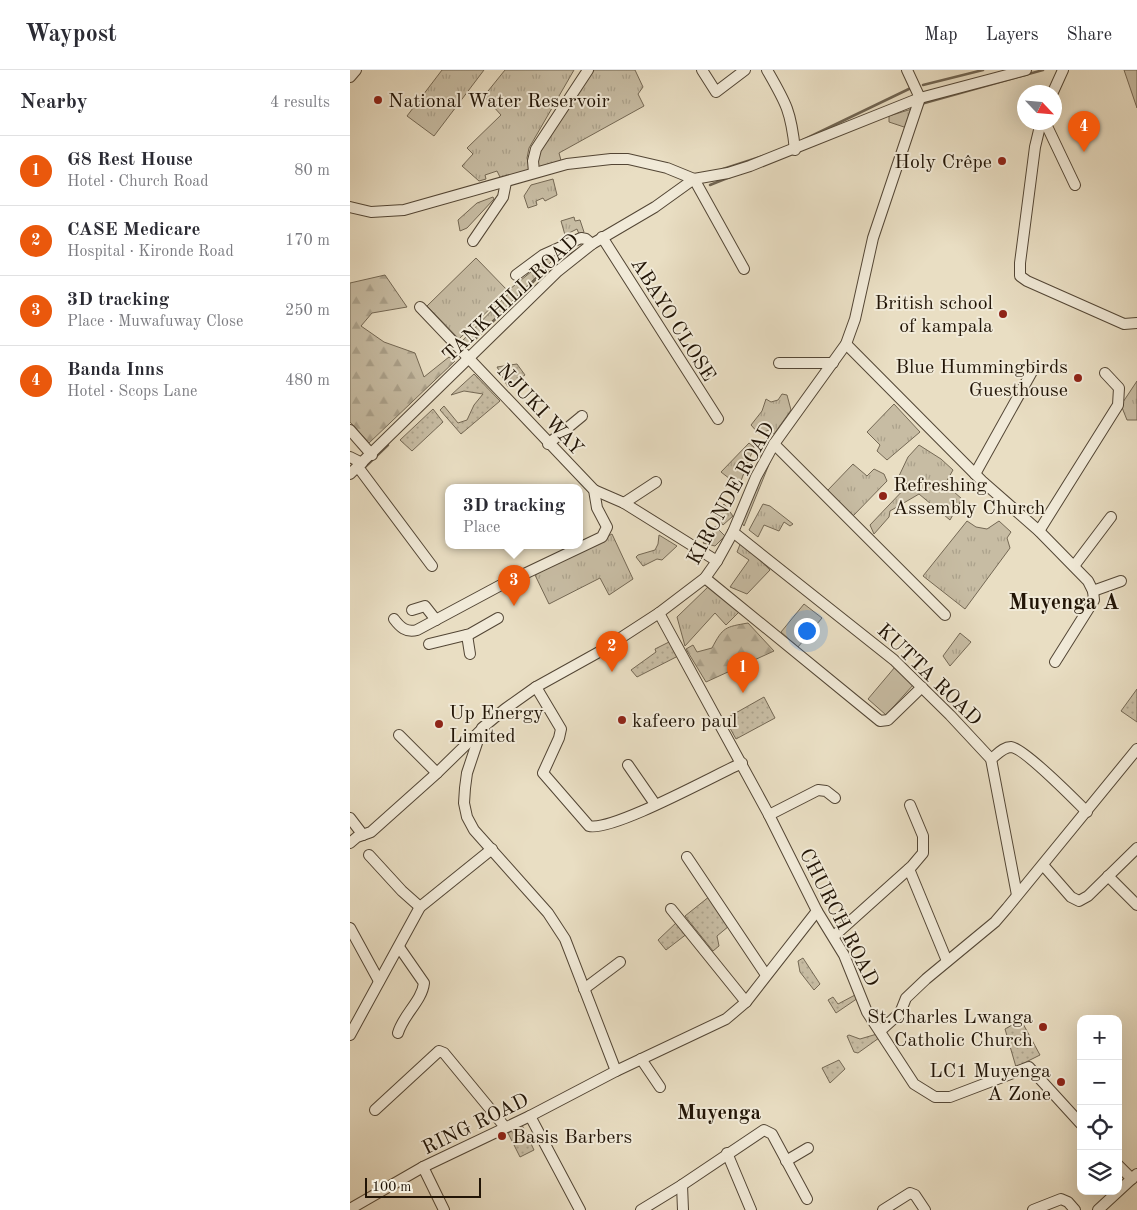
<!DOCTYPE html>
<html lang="en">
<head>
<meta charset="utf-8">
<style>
	:root { --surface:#fff; --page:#f7f7f7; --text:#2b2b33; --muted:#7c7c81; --line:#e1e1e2; --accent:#ea580c }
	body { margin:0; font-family:"Old Standard TT",serif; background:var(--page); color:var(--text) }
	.controls { position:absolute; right:15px; bottom:15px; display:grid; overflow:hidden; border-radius:10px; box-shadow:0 5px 20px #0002 }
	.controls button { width:45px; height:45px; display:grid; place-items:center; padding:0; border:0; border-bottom:1px solid var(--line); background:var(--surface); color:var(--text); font:25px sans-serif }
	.compass { position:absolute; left:667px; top:15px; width:45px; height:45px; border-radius:50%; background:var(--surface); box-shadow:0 5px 20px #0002; rotate:116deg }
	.scale { position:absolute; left:15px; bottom:12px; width:116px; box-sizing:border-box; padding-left:5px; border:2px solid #211406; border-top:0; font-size:14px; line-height:18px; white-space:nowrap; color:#211406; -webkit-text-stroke:4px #f1ead8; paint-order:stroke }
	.you { position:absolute; left:456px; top:560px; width:18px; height:18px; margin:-12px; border:4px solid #fff; border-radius:50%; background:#1a73e8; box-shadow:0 0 0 8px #1a73e833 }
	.badge { display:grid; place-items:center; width:32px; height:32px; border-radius:50%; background:var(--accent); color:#fff; font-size:16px; font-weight:700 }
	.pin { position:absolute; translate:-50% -41px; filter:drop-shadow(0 1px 2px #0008) }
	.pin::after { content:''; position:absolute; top:26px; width:18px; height:15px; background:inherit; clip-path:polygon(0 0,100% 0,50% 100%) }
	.popup { position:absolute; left:95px; top:414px; width:138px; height:65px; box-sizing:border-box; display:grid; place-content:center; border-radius:10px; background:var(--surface); filter:drop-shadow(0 1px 4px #0005); font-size:16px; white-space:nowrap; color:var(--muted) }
	.popup b { font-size:19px; color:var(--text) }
	.popup::after { content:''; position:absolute; left:50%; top:100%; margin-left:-10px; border:10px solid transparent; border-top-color:var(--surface) }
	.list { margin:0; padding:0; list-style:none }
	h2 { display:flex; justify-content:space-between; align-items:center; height:65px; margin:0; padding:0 20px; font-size:21px }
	h2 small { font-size:16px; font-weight:400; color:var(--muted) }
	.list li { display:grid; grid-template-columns:32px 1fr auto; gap:15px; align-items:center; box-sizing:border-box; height:70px; padding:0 20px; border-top:1px solid var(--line) }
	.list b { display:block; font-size:19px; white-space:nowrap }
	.list p { margin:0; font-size:16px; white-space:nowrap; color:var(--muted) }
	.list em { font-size:16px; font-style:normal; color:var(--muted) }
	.icon { flex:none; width:28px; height:28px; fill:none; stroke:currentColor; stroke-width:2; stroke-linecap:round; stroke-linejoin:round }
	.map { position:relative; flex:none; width:787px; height:1140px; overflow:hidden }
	header { display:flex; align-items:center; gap:30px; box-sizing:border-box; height:70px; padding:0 25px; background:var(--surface); border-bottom:1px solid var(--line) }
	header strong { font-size:24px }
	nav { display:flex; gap:28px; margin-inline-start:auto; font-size:18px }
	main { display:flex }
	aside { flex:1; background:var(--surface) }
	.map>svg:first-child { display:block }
</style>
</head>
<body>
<header>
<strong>Waypost</strong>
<nav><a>Map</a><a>Layers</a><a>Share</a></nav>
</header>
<main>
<aside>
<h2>Nearby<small>4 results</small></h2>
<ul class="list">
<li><span class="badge">1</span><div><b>G8 Rest House</b><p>Hotel · Church Road</p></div><em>80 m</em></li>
<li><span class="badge">2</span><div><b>CASE Medicare</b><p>Hospital · Kironde Road</p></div><em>170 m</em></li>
<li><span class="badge">3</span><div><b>3D tracking</b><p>Place · Muwafuway Close</p></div><em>250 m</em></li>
<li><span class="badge">4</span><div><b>Banda Inns</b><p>Hotel · Scops Lane</p></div><em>480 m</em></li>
</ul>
</aside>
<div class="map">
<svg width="787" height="1140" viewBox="0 0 787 1140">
	<defs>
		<pattern id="grass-tufts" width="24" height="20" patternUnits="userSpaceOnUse" patternTransform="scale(1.25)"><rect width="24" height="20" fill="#c7bca3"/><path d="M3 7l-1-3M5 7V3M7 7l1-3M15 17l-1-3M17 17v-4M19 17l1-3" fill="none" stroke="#aba18b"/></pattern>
		<pattern id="forest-firs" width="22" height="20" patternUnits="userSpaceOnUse" patternTransform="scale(1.25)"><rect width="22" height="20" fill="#c7bca3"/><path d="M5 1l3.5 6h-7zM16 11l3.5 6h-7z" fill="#aba18b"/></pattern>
		<pattern id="garden-dots" width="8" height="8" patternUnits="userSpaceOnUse" patternTransform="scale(1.25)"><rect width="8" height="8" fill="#c7bca3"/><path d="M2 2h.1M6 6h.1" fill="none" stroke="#aba18b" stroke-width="1.8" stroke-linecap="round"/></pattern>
	</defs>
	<rect width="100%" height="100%" fill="#e9dec3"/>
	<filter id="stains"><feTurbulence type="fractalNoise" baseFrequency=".004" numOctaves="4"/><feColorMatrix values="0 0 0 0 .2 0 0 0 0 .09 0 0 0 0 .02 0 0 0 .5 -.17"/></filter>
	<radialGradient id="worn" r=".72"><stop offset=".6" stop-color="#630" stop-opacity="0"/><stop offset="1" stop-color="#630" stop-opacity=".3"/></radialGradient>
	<g fill="url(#grass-tufts)" stroke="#746854">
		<polygon points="92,0 134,0 84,66 57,46"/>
		<polygon points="155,0 224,0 179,78 177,88 180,100 151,109 147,101 135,105 136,109 129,111 112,96 123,84 117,78 151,45 134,26"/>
		<polygon points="244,0 285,0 293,17 288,24 294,36 209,83 212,94 187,99 185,85"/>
		<polygon points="565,38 557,58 539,52 539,46"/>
		<polygon points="203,109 207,125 195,131 193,128 186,131 187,135 178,138 174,126 181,115"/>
		<polygon points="143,127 144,129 117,158 110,161 108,150 127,133"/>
		<polygon points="224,147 225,151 230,150 234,162 229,164 227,159 215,165 211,151"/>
		<polygon points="226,176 202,191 116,277 111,272 161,221 160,219 198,188"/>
		<polygon points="126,188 158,221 109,269 77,236"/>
		<polygon points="787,311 787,350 777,350 771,335"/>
		<polygon points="432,324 437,325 441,340 424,364 419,360 409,364 401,355 412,341 416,329 421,332 428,330"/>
		<polygon points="544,334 570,362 537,390 527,381 530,375 517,362"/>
		<polygon points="399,373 404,377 389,416 371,402"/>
		<polygon points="569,375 591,389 603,400 595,414 612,429 600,450 569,424 540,441 539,447 524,464 520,455 558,415 549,406 558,387"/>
		<polygon points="418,391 420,392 394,456 392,453"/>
		<polygon points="503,394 517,406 524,399 534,404 537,411 503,446 481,428 478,420"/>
		<polygon points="374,434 383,446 373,455 365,445"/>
		<polygon points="413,434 420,436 443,454 440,456 434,452 429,461 414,455 408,467 399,460"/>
		<polygon points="617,451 626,457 637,459 649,451 661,462 657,468 660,478 615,539 573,506"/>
		<polygon points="365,456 375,466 365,476 353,473"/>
		<polygon points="262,464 283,509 259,525 250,508 199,534 185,505"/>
		<polygon points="309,465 327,476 312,490 307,489 293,496 286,487 288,485 305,480 308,474"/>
		<polygon points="391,472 420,500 397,524 380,517 399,490 387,482"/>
		<polygon points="360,515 390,541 376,555 365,543 335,576 327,547"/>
		<polygon points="610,563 621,572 600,596 593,586"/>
	</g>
	<g fill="url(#forest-firs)" stroke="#746854">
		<polygon points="35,205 57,237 22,243 11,256 34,272 65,283 74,307 99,287 105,291 19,373 0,352 0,213"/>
		<path d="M398,553L424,581L356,612L336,579L343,575L347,582L362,578C373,557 375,557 398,553Z"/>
	</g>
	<g fill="url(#garden-dots)" stroke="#746854">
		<polygon points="167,294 175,305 158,317 147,297"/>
		<polygon points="124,304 150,331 111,364 90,340 94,336 108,353 117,350 124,335 133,324 114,321 101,325"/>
		<polygon points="83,339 93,352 62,381 50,370"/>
		<polygon points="321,571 330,585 287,607 281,600 306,582 305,579"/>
		<polygon points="787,619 787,652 771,641"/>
		<polygon points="414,627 425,648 386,669 375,649"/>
		<polygon points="360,826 379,856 367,866 369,876 363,881 335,846"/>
		<polygon points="328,851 338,863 316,880 308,870"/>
		<polygon points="453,888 470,914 464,920 450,902 448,891"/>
		<polygon points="505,925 508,928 486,943 478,930 483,927 488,934"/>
		<polygon points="671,950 690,985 666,997 655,959"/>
		<polygon points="527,964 529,968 508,983 504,982 497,966 499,965 510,969"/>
		<polygon points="489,990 495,999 480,1013 472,998"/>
		<polygon points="172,1055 184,1080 170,1087 158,1063"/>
	</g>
	<g fill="#c7bca3" stroke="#746854">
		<polygon points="774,0 787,0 787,38"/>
		<polygon points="454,534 472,548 448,577 431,562"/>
		<polygon points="545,597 564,614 536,645 518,629"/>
	</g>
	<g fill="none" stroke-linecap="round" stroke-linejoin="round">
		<g stroke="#706451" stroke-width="2.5">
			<polyline points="573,15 633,0"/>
			<polyline points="571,34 693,0"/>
			<polyline points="453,70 563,17"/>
			<polyline points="373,99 413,86"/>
			<polyline points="360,115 380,107"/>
			<polyline points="116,278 192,203 227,180"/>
			<polyline points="14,398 38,375"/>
		</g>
		<defs>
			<g id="minor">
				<polyline points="352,0 366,22 395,0"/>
				<path d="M417,0C436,33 441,41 445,80"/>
				<polyline points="0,7 6,0"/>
				<polyline points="703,22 713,0"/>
				<polyline points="691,52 685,77 670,193 670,206 677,211 774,254 787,253"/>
				<polyline points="695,52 725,115"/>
				<polyline points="184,102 183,91 186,79 238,0"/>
				<polyline points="0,137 21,142 54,140 217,94 261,89 278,89 317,98 344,109 394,199"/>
				<polyline points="252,167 368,349"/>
				<polyline points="123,171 153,127 156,112"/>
				<polyline points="166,205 193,185 231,168 236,169 242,174"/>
				<polyline points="496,274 632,411 689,461 738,511 743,521 744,530 705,592"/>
				<polyline points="429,293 483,293"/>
				<polyline points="0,360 22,385"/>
				<polyline points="198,374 232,346"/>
				<polyline points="424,374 595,545"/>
				<polyline points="0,387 12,393"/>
				<polyline points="8,397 82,496"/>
				<polyline points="0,404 208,201 242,174 305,137 344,109 378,103 400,96 570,28 676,0"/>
				<polyline points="625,404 684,298"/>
				<polyline points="244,420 274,433 367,491"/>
				<polyline points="274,433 306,412"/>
				<polyline points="689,461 768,335 769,318 755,303"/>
				<polyline points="383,462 544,590 600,645 641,689 667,825"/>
				<polyline points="724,496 761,447"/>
				<polyline points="355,508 530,651 538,650 572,617"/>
				<polyline points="743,521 771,511"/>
				<polyline points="62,540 75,536 86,550"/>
				<polyline points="309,543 419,745 467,841 494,885 517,942 564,1014 585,1027 600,1027 679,997 731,1054"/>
				<path d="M44,549C50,557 56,563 67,560L151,515L252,467L257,457L247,438L244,420L70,237"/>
				<polyline points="117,565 120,584"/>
				<polyline points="79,574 120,564 148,548"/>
				<path d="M186,617L211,659L209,668L193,703L239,756C262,762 365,705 392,693"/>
				<polyline points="49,665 87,703"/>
				<path d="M641,689C647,685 653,677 661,677C674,678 725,730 737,742"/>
				<polyline points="278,695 305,734"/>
				<polyline points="419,745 468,720 476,721 485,728"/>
				<polyline points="0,748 13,765"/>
				<polyline points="0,773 7,767 21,762 87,703 130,661"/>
				<polyline points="19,785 52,821 70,837"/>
				<polyline points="337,787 416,905"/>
				<polyline points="693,795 721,827 729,831 738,826 787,778"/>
				<polyline points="559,799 597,891"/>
				<polyline points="758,806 787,835"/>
				<polyline points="321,839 396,932"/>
				<polyline points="0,858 29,911"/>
				<polyline points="484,866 562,796 573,783 573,766 560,735"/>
				<polyline points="234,919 270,892"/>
				<polyline points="530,961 550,943 556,928 576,909 645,852 657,838 787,679"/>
				<path d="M48,963C53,945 72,931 74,913L49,877"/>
				<polyline points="0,965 70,837 142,779"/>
				<polyline points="291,989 310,1017"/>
				<polyline points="266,1001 215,869 198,843 124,760 117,747 114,733 115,718 117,703 132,658 155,639 186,617 249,582 309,543 355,508 367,491 383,462 406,407 424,374 496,274 505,249 523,168 570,28 557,0"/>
				<polyline points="25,1040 89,981 94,983 155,1057"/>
				<polyline points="180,1046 230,1140"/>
				<polyline points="377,1083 401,1140"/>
				<polyline points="436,1091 458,1078"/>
				<polyline points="768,1095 782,1109"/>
				<polyline points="73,1097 94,1140"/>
				<polyline points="332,1115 333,1140"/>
				<polyline points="0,1139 73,1097 180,1046 266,1001 376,949 396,932 467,841"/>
				<polyline points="291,1140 332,1115 414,1060 422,1064 457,1129"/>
				<polyline points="533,1140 560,1123 565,1125 575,1140"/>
				<polyline points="683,1140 711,1129 718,1132 725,1140"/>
				<polyline points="748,1140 787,1104"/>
			</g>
		</defs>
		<use href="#minor" stroke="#534635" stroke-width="12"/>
		<use href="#minor" stroke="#f1ead8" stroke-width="10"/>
	</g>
	<g fill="#8f2418" stroke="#f1ead8" stroke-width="2">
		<circle cx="28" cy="30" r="5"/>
		<circle cx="652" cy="91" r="5"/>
		<circle cx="653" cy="244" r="5"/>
		<circle cx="728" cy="308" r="5"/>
		<circle cx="533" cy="426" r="5"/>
		<circle cx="272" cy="650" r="5"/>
		<circle cx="89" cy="654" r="5"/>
		<circle cx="693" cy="957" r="5"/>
		<circle cx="711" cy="1012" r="5"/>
		<circle cx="152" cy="1066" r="5"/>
	</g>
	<g text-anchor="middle" stroke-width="4" stroke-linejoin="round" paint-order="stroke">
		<g font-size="20" fill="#211406" stroke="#f1ead8" text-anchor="start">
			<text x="38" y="37">National Water Reservoir</text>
			<text x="642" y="98" text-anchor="end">Holy Crêpe</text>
			<text x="643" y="239" text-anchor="end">British school<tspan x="643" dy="23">of kampala</tspan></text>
			<text x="718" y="303" text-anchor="end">Blue Hummingbirds<tspan x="718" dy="23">Guesthouse</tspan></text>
			<text x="543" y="421">Refreshing<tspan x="543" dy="23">Assembly Church</tspan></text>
			<text x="99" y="649">Up Energy<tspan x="99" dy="23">Limited</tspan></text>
			<text x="282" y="657">kafeero paul</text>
			<text x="683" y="953" text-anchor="end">St.Charles Lwanga<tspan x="683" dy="23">Catholic Church</tspan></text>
			<text x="701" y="1007" text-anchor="end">LC1 Muyenga<tspan x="701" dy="23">A Zone</tspan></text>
			<text x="162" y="1073">Basis Barbers</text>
		</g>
		<g font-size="20" fill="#211406" stroke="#f1ead8">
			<text transform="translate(160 227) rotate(-43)" y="7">TANK HILL ROAD</text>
			<text transform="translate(324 249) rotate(58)" y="7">ABAYO CLOSE</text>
			<text transform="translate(191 339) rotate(47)" y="7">NJUKI WAY</text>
			<text transform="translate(380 423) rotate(-61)" y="7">KIRONDE ROAD</text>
			<text transform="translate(580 604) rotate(44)" y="7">KUTTA ROAD</text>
			<text transform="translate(490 847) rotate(63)" y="7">CHURCH ROAD</text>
			<text transform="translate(125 1053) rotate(-26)" y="7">RING ROAD</text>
		</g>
		<g font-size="21" font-weight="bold" fill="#211406" stroke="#f1ead8">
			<text x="369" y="1049">Muyenga</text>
		</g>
		<g font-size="22" font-weight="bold" fill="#211406" stroke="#f1ead8">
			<text x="714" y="539">Muyenga A</text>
		</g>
	</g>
	<rect width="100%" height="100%" filter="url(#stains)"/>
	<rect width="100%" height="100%" fill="url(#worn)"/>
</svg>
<div class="controls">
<button>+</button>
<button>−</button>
<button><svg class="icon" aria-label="locate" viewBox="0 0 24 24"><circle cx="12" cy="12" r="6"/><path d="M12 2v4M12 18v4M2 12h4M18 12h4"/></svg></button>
<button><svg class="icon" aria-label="layers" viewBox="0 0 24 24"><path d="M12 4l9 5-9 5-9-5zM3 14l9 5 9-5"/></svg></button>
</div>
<svg class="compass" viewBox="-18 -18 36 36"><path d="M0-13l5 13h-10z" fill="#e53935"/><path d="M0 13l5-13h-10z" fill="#7c7c81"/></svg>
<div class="scale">100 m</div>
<div class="you"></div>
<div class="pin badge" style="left:393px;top:623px">1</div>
<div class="pin badge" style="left:262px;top:602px">2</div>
<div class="pin badge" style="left:164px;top:536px">3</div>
<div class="popup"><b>3D tracking</b>Place</div>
<div class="pin badge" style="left:734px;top:82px">4</div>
</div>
</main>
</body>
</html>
